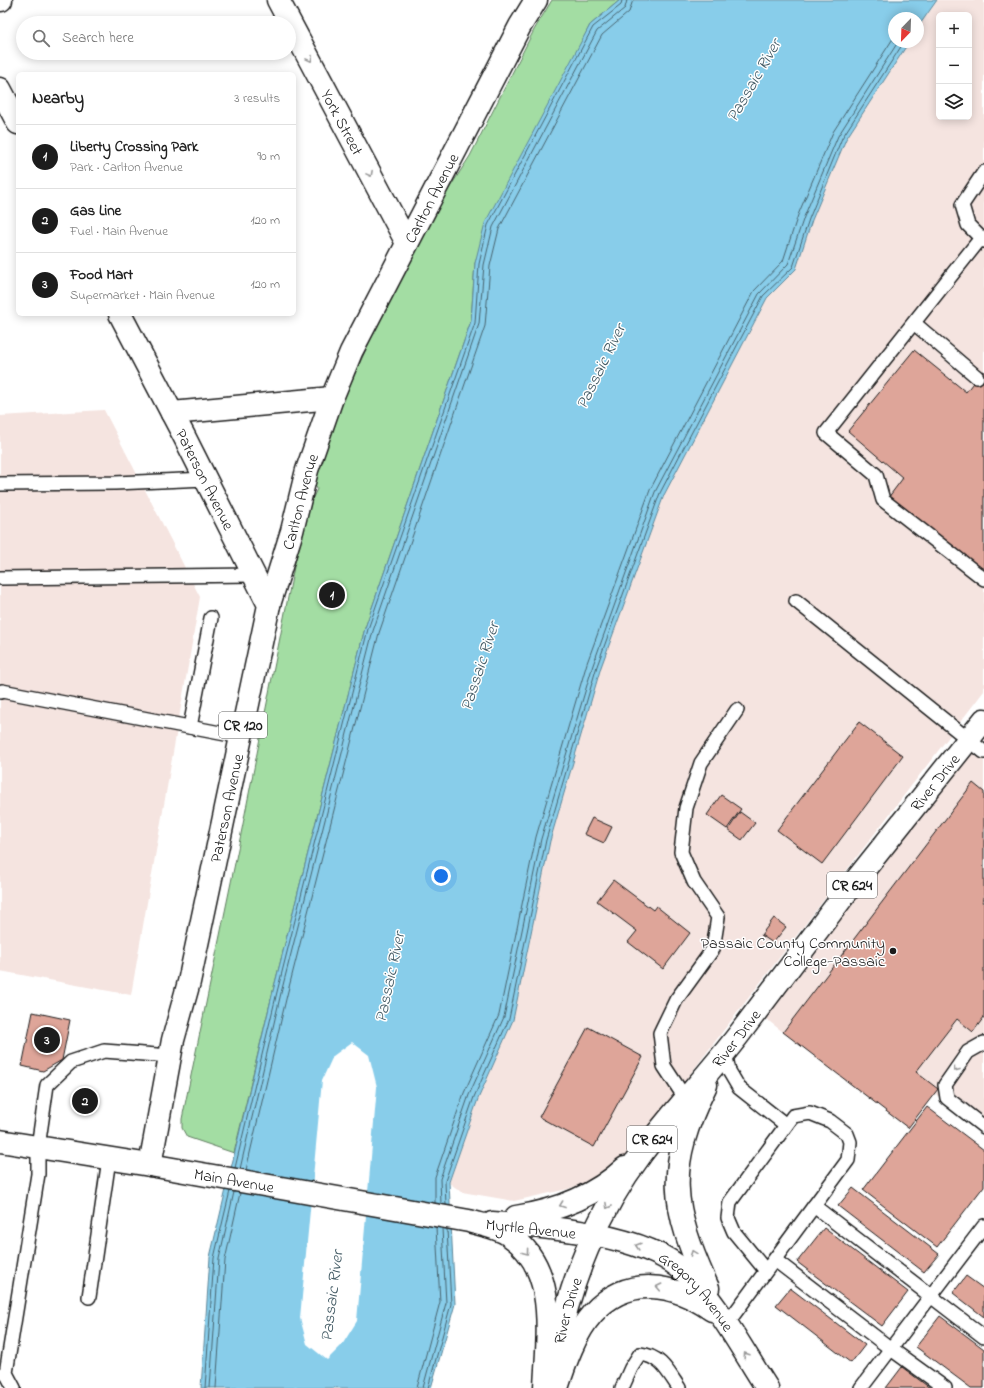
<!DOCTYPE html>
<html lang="en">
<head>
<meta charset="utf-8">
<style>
	:root { --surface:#fff; --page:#f6f6f6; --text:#222; --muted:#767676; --line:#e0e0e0; --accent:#1c1c1c }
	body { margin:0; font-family:"Indie Flower",sans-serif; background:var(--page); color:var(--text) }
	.controls { position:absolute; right:12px; top:12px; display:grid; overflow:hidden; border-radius:6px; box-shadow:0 2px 10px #0003 }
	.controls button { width:36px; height:36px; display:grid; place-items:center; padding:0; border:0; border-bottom:1px solid var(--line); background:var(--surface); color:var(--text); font:20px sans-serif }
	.compass { position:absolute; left:888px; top:12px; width:36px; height:36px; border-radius:50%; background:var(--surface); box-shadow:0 2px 10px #0003; rotate:203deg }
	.you { position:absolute; left:441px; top:876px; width:14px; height:14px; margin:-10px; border:3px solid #fff; border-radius:50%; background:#1a73e8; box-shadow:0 0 0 6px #1a73e833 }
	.badge { display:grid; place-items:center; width:26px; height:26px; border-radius:50%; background:var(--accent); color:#fff; font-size:13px; font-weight:700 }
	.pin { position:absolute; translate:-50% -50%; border:2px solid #fff; box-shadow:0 1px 4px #0006 }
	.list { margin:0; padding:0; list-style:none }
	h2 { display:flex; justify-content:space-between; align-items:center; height:52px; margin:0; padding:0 16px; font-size:17px }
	h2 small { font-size:13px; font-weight:400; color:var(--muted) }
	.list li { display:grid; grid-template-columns:26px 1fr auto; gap:12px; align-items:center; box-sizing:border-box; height:64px; padding:0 16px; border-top:1px solid var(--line) }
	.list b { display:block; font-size:15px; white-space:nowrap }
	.list p { margin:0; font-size:13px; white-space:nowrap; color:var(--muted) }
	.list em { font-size:13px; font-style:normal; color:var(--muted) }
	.icon { flex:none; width:22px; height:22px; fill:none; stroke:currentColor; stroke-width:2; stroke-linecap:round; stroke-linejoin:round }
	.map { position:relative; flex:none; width:984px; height:1388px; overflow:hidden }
	.search { position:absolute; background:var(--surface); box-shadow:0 2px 10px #0003; left:16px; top:16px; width:280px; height:44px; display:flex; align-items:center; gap:10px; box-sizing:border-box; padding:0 14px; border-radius:22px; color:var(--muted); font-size:15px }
	.panel { position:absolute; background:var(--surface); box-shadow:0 2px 10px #0003; left:16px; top:72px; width:280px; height:244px; border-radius:6px }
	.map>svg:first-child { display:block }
</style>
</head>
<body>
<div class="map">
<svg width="984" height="1388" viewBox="0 0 984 1388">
	<rect width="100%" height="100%" fill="#fff"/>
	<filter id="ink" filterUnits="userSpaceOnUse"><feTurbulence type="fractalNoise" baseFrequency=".025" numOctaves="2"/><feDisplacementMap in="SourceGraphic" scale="8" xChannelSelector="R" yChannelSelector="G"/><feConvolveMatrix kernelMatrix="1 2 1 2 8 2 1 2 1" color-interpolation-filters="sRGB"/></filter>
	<g filter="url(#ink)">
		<g fill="#f5e4e0" fill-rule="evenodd">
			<path d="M937,0H984V691L615,1172L568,1189L514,1201L462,1192L449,1183L478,1099L513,1020L550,841L601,667L664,495L767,298L796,269L812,220L846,139L909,42H918V27ZM939,15H969V117H939Z"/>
			<polygon points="104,410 200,597 131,995 0,971 0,416"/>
			<polygon points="984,720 984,1130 934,1093 908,1128 757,1012"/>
		</g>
		<polygon fill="#a3dda3" stroke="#607c60" points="552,0 620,0 590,25 475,263 471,321 365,628 273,991 234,1153 187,1137 182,1128 182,1119 240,839 295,562 305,514 317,489 314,482 332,425 383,311 416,240 470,156 534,30"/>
		<polygon fill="#88cdea" stroke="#5d8698" points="620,0 937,0 918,27 918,18 894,18 894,42 909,42 846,139 812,220 796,269 767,298 664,495 601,667 550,841 513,1020 478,1099 449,1182 455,1304 431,1388 201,1388 210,1257 273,991 365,628 471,321 475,263 485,223 590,25"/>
		<polygon fill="#fff" points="352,1042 369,1055 377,1087 357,1321 342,1345 327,1360 307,1344 300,1318 322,1080 333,1056"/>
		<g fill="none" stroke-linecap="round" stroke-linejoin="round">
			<g stroke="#47636e" stroke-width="1">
				<polyline points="235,1168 277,992 368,629 475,323 479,264 488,225 593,27 621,5 622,0"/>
				<polyline points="240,1169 281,993 373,631 479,324 484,265 493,227 597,31 625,8 627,0"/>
				<polyline points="246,1170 287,995 379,633 485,326 490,266 499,229 602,35 629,12 633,0"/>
				<polyline points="435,1203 435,1177 464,1093 499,1015 536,837 587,663 650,490 754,291 783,261 798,215 833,132 894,37"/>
				<polyline points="441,1204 440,1179 469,1095 504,1017 541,839 593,665 655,492 759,294 788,264 804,217 838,136 898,42"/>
				<polyline points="446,1205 445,1181 474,1097 509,1019 546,840 597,666 660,493 763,296 793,267 809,219 842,138 904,42"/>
				<polyline points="205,1388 214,1258 230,1191"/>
				<polyline points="210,1388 219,1259 234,1192"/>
				<polyline points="216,1388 225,1260 240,1193"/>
				<polyline points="417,1388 440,1302 436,1227"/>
				<polyline points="423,1388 446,1303 442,1228"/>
				<polyline points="428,1388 451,1304 447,1229"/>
			</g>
		</g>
		<g fill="#dea599" stroke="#1c1c1c">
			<polygon points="914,350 966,392 982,371 984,372 984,574 888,498 903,478 848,431"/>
			<polygon points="859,722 903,756 822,864 777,830"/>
			<polygon points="973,783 984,792 984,899 982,902 984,903 984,1017 973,1032 957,1019 916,1072 938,1089 908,1128 783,1032"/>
			<polygon points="721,795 741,809 727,829 707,815"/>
			<polygon points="740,812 755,823 742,840 728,830"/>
			<polygon points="592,818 612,827 604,843 584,834"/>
			<polygon points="613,880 653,910 656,906 690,933 663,969 628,942 637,931 597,901"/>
			<polygon points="774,918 786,927 773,943 761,935"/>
			<polygon points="33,1012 70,1020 62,1060 43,1071 22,1066"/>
			<polygon points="588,1027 643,1057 594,1147 539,1117"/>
			<polygon points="927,1107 984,1150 984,1186 937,1247 863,1190"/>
			<polygon points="853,1188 939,1254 924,1272 838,1206"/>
			<polygon points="824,1228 908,1292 882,1326 797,1262"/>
			<polygon points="966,1276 984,1289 984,1317 953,1293"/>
			<polygon points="790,1288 865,1345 851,1363 776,1305"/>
			<polygon points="940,1316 984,1349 984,1388 971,1388 916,1347"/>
			<polygon points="902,1367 930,1388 886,1388"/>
		</g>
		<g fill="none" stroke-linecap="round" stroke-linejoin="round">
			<defs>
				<g id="lane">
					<polyline points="981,238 968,225 962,205 984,172"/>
					<polyline points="984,241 981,238 826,433 876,475 883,500 984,579"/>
					<polyline points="914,323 977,377"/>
					<polyline points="0,484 115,483 206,479"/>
					<polyline points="0,578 254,575"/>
					<polyline points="796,601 984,752"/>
					<polyline points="0,692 2,691 241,737"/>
					<polyline points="190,727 211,618"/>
					<polyline points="984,1043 968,1052 945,1085 947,1098 984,1127"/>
					<polyline points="725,1053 729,1071 739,1088 786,1125"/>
					<polyline points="689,1104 664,1066 660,1033 676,1000 713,949 718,917 694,882 681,852 686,808 701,763 737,710"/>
					<polyline points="814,1206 984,1337"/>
					<polyline points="775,1260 891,1349 945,1388"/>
					<polyline points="89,1297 109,1159"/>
					<polyline points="726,1325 848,1160 850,1142 847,1134 830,1121 810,1113 793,1116 730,1202 728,1218 734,1232 766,1271"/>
					<polyline points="14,1388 6,1373 38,1174 38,1147 47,1085 71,1062 104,1051 170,1056"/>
					<path d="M622,1388L631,1368L640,1354C661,1356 668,1372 679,1388"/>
					<polyline points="861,1388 984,1226"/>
				</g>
				<g id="street">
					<polyline points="0,0 1,0"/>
					<path id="s1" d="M278,0L407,243"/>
					<polyline points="172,413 332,398"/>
				</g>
				<g id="secondary">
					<path id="s2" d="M269,605L292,531L307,470L332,398L351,352L520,26L536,0"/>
					<polyline points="0,1141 150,1165"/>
				</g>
				<g id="primary">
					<polyline points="0,89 18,123"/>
					<path id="s3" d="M120,314L184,436L269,605L189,982L173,1040L150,1165L469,1221C482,1225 498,1227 509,1235C559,1268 547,1337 545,1388"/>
					<path d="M706,1085C665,1168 671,1206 708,1288"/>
					<path d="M516,1217C556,1211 595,1196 625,1168"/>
					<path id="s4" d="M492,1223C548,1227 643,1233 685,1272C717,1302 743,1351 767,1388"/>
					<path id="s5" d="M556,1355C569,1283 598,1211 642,1153C673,1111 709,1074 740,1033C776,985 812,937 848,890C893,833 939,777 984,720"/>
					<path d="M557,1388C565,1363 575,1333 593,1313C628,1275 673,1283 712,1310"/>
				</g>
			</defs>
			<use href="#lane" stroke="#1c1c1c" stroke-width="16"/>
			<use href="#street" stroke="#1c1c1c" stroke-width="25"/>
			<use href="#secondary" stroke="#1c1c1c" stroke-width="25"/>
			<use href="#primary" stroke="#1c1c1c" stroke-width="25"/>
			<use href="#lane" stroke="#fff" stroke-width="13"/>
			<use href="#street" stroke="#fff" stroke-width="22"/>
			<use href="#secondary" stroke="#fff" stroke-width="22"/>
			<use href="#primary" stroke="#fff" stroke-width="22"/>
		</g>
		<defs><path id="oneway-chevron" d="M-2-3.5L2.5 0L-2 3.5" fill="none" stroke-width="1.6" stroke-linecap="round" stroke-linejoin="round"/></defs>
		<g stroke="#999">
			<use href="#oneway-chevron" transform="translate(310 59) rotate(62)"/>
			<use href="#oneway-chevron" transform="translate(370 174) rotate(62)"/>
			<use href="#oneway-chevron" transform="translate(956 1069) rotate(126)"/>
			<use href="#oneway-chevron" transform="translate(562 1205) rotate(160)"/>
			<use href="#oneway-chevron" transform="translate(608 1206) rotate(119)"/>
			<use href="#oneway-chevron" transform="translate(638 1246) rotate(-163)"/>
			<use href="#oneway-chevron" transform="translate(526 1252) rotate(53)"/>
			<use href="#oneway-chevron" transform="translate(693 1253) rotate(-110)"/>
			<use href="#oneway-chevron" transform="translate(659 1287) rotate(-168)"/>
			<use href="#oneway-chevron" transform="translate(746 1355) rotate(-123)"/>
		</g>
	</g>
	<circle fill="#1c1c1c" stroke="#fff" stroke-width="1.5" cx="893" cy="951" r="4"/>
	<g text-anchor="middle" stroke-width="3" stroke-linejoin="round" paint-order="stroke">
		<g fill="#fff" stroke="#606060" stroke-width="1">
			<rect x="219" y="712" width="48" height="26" rx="3"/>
			<rect x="827" y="872" width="50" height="26" rx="3"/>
			<rect x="627" y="1126" width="50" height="26" rx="3"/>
		</g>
		<g font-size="15" font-weight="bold" fill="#1c1c1c">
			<text x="243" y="730">CR 120</text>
			<text x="852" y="890">CR 624</text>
			<text x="652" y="1144">CR 624</text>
		</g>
		<g font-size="16" fill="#1c1c1c" stroke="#fff">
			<text dy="6" stroke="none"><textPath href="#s1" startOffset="138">York Street</textPath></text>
			<text dy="6" stroke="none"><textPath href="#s2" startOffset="440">Carlton Avenue</textPath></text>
			<text dy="6" stroke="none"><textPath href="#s3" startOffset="186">Paterson Avenue</textPath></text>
			<text dy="6" stroke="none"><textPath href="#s2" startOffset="108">Carlton Avenue</textPath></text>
			<text dy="6" stroke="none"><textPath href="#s5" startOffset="694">River Drive</textPath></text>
			<text transform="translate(226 808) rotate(-78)" y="6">Paterson Avenue</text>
			<text dy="6" stroke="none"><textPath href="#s5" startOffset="370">River Drive</textPath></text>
			<text dy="6" stroke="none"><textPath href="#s3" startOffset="985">Main Avenue</textPath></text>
			<text transform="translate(531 1228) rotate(6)" y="6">Myrtle Avenue</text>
			<text dy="6" stroke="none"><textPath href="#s4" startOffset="224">Gregory Avenue</textPath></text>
			<text dy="6" stroke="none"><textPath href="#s5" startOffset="46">River Drive</textPath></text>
		</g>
		<g font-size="16" fill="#1c1c1c" stroke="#fff" text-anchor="end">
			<text x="885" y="948">Passaic County Community<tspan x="885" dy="18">College-Passaic</tspan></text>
		</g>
		<g font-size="17" font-style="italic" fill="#425a64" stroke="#fff">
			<text transform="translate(753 80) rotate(-60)" y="6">Passaic River</text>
			<text transform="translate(600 366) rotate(-64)" y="6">Passaic River</text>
			<text transform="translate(479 666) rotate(-72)" y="6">Passaic River</text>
			<text transform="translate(389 977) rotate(-78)" y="6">Passaic River</text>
			<text transform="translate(331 1296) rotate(-83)" y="6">Passaic River</text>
		</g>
	</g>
</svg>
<div class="controls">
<button>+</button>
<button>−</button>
<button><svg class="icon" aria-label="layers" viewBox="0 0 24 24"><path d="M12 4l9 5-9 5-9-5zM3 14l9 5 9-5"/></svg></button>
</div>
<svg class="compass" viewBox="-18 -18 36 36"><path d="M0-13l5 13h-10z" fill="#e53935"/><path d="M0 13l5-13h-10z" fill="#767676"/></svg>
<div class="you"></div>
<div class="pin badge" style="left:332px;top:595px">1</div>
<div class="pin badge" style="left:85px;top:1101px">2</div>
<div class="pin badge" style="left:47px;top:1040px">3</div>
<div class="search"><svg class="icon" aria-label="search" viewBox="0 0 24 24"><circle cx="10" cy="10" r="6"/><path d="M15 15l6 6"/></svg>Search here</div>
<section class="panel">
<h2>Nearby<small>3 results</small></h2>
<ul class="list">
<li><span class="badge">1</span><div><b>Liberty Crossing Park</b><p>Park · Carlton Avenue</p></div><em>90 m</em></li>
<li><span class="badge">2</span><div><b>Gas Line</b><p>Fuel · Main Avenue</p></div><em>120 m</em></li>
<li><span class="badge">3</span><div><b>Food Mart</b><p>Supermarket · Main Avenue</p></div><em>120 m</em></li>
</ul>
</section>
</div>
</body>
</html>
